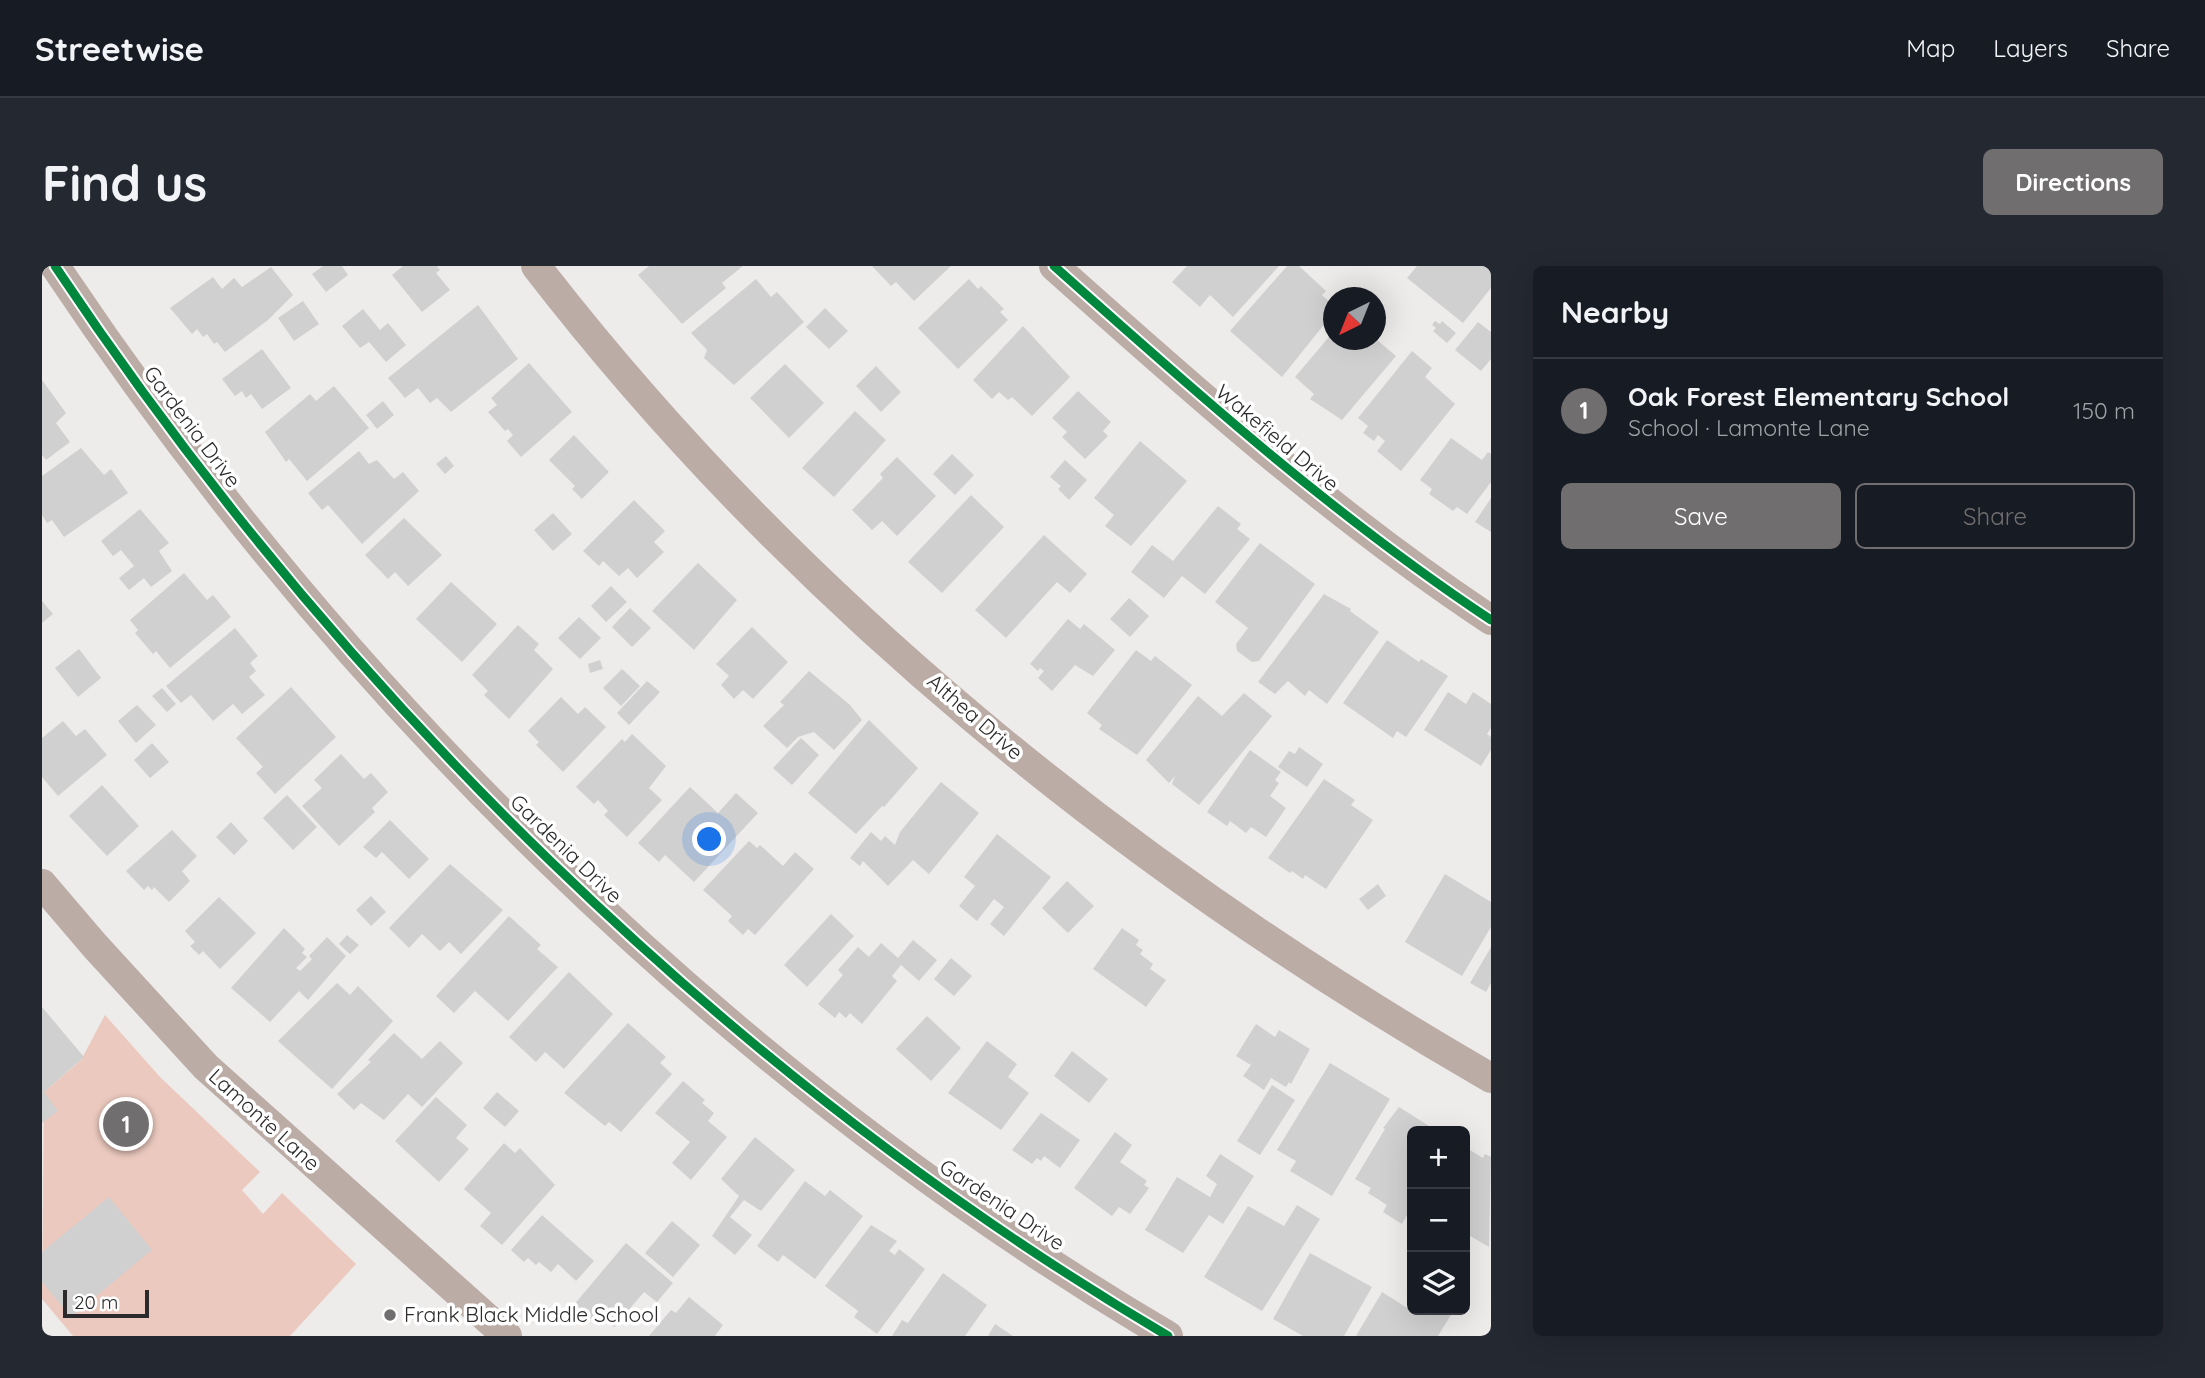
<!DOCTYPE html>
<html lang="en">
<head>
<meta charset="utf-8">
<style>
	:root { --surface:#171b24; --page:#242831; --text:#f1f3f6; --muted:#9ea1a6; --line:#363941; --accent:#706e6e }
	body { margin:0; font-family:Quicksand,sans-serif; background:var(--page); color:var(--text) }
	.controls { position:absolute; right:21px; bottom:21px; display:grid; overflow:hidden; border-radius:10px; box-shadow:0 7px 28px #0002 }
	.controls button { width:63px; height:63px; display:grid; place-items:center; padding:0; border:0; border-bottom:2px solid var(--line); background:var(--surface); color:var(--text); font:35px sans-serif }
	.compass { position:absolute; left:1281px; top:21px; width:63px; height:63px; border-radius:50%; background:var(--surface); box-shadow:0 7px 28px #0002; rotate:223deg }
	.scale { position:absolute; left:21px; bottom:18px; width:86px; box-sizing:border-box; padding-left:7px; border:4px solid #2c2a2a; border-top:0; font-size:19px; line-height:24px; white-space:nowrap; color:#2c2a2a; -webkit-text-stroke:5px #fff; paint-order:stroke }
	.you { position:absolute; left:668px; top:574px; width:24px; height:24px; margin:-18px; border:5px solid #fff; border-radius:50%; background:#1a73e8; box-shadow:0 0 0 10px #1a73e833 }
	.badge { display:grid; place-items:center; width:46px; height:46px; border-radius:50%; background:var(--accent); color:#fff; font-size:23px; font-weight:700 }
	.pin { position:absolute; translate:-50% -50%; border:4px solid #fff; box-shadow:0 2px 7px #0006 }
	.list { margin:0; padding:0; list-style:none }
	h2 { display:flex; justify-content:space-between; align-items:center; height:91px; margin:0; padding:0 28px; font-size:30px }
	h2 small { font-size:23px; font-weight:400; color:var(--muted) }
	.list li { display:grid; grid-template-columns:46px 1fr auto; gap:21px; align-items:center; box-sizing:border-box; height:105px; padding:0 28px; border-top:2px solid var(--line) }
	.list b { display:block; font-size:26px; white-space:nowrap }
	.list p { margin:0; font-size:23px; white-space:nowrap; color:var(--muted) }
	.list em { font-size:23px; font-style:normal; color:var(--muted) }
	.actions { display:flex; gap:14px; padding:21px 28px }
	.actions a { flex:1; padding:16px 0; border:2px solid var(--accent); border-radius:10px; text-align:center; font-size:24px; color:var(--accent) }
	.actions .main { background:var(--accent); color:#fff }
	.icon { flex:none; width:38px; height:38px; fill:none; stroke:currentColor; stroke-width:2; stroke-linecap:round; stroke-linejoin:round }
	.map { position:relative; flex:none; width:1449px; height:1070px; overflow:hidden; border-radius:10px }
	header { display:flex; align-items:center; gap:42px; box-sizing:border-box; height:98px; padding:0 35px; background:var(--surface); border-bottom:2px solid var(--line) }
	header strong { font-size:33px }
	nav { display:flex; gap:38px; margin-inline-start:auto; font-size:24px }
	.intro { display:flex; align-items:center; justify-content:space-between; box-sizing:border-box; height:168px; padding:0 42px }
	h1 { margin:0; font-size:49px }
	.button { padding:18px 32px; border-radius:10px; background:var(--accent); color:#fff; font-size:24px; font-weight:700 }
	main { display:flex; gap:42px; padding:0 42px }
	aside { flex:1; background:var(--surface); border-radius:10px; box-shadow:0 7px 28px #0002 }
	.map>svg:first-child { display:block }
</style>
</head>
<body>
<header>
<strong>Streetwise</strong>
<nav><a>Map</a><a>Layers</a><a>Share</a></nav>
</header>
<div class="intro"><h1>Find us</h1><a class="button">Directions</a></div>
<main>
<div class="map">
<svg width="1449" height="1070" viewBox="0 0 1449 1070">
	<rect width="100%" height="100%" fill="#eeeceb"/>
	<polygon fill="#ebc9be" points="63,749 118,811 218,906 200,924 221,948 240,927 314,998 248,1070 31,1070 0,1033 2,826 39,794"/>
	<g fill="#d1d0d0">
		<polygon points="281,0 300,0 306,9 284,26 270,8"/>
		<polygon points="361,0 395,0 398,4 394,7 408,24 380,46 350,9"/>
		<polygon points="607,0 701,0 680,17 684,22 640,58 596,9"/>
		<polygon points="830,0 909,0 872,35 854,16 849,20"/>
		<polygon points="1145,0 1237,0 1191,51 1168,29 1158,41 1130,16"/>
		<polygon points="1245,0 1257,0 1284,25 1280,29 1291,39 1292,46 1240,111 1188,65"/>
		<polygon points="1375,0 1449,0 1449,22 1421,57 1365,12"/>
		<polygon points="229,1 251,29 226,54 183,86 175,76 172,78 165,68 161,71 155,63 150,68 128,42 171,11 180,23 192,12 200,21"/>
		<polygon points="714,13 729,31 735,26 762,56 692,119 662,92 665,84 649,67"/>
		<polygon points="927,13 936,23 939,20 962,43 958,46 966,54 916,103 876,62"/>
		<polygon points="261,35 277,58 252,75 236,52"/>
		<polygon points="436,39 476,93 409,146 395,132 388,137 376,122 363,132 346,112"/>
		<polygon points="783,42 806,65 787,83 764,61"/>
		<polygon points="321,43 338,64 346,57 364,79 344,96 327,76 318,82 300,60"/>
		<polygon points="1393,55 1398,58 1400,55 1414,67 1405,77 1391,65 1394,62 1390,59"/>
		<polygon points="1436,56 1449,66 1449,93 1439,105 1413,84"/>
		<polygon points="981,60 1028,111 990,150 970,131 966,134 957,126 950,133 931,114"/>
		<polygon points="1292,65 1292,74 1335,74 1354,90 1300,154 1268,133 1272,128 1253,111"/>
		<polygon points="220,83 249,122 220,143 209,128 204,132 200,125 193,130 180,113"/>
		<polygon points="1370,85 1390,102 1383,111 1413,138 1359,205 1335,185 1343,175 1336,169 1332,175 1321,167 1326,160 1316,152"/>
		<polygon points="487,97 530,146 479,191 465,175 471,169 466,163 463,165 446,146 455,139 449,132"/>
		<polygon points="743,98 782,137 747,172 708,132"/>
		<polygon points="834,100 859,126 839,146 814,120"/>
		<polygon points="0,114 24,147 14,157 28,176 4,194 0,189"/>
		<polygon points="292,120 327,162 265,215 247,193 244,196 223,166 268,128 274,135"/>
		<polygon points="1036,125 1069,156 1061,165 1066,170 1043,193 1020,171 1025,166 1010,152"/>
		<polygon points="341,135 352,149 335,163 324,149"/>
		<polygon points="813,145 844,174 792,231 760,202"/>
		<polygon points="532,169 567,206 540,233 530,223 533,220 507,194"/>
		<polygon points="1409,172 1440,194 1446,186 1449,188 1449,216 1425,248 1415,241 1411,245 1387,228 1390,223 1378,214"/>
		<polygon points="1098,175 1145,215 1089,280 1063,260 1072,249 1052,232"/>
		<polygon points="39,182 62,209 69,203 86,227 22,271 10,254 5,257 0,249 0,210"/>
		<polygon points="317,185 327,198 335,194 352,213 361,206 377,225 320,278 286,239 280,244 266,227"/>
		<polygon points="910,188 932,209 913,229 891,208"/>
		<polygon points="404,190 412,200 403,208 394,198"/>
		<polygon points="855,191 894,230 855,270 840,255 830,264 810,244 841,212 838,208"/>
		<polygon points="1023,194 1045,214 1027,234 1016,223 1019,220 1008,211"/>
		<polygon points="929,229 962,261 900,327 866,296"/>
		<polygon points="1449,232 1449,266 1433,256"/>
		<polygon points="592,234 623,265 612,276 622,286 595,312 586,302 577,310 561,295 557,300 541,285"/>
		<polygon points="1176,240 1199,258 1195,263 1208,273 1163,328 1140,310 1122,332 1089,306 1110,279 1131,295"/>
		<polygon points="98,243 127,277 117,285 130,305 109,321 102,312 87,324 77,312 92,300 79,284 71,290 59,275"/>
		<polygon points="511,247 530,268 511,285 492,264"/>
		<polygon points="362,252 400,289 366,320 353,306 346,313 323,289"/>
		<polygon points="1002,269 1045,308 1028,327 1015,316 964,372 933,344"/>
		<polygon points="1218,277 1273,318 1217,395 1210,396 1195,385 1194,378 1206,362 1173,336"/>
		<polygon points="656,297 695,334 652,384 610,345"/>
		<polygon points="142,307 165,334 171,329 189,351 128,402 114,385 111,388 93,367 96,364 88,354"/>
		<polygon points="409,316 455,358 420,396 374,353"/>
		<polygon points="569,320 585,336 564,356 549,340"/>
		<polygon points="1282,328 1309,343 1308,345 1337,366 1285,438 1267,424 1263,430 1246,415 1233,428 1216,416"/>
		<polygon points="1087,332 1107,350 1088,371 1068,353"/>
		<polygon points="0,335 11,348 0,357"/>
		<polygon points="588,342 609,362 590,381 570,361"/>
		<polygon points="537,351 559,372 538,393 516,372"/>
		<polygon points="1026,353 1038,363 1042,358 1073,384 1051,410 1033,399 1010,425 996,412 1002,405 998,402 996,405 988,398"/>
		<polygon points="476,359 497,378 492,384 511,403 467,453 442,429 446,425 430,409"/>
		<polygon points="710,361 746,396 711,433 701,424 692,433 679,419 687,410 674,398"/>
		<polygon points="193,362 216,390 208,397 214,405 207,411 223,429 200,448 191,438 171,455 149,429 139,437 124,420"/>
		<polygon points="1345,374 1377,396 1379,393 1406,410 1364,471 1355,465 1351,472 1301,437"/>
		<polygon points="37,383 59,412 36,431 13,402"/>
		<polygon points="1094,384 1109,395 1113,390 1150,419 1095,489 1057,463 1060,459 1045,447"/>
		<polygon points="558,394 561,403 548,407 546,398"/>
		<polygon points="580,403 598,420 579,440 561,422"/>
		<polygon points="767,405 808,439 820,454 792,484 772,466 756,471 745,482 721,460 742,439 738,436"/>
		<polygon points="605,415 618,426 587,459 575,447"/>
		<polygon points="249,421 294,471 233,528 214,507 221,501 194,472"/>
		<polygon points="120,422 134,438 125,446 110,430"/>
		<polygon points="1406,426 1424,438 1431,426 1449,438 1449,462 1445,468 1449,471 1449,484 1439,500 1382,464"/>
		<polygon points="1202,427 1230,450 1157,539 1130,518 1133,510 1127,517 1104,494 1156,430 1180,450"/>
		<polygon points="519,431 536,448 543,441 564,461 521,506 494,479 497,476 486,465"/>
		<polygon points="95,439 114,459 94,477 76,455"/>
		<polygon points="827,454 876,502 842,541 840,540 814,568 766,527"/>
		<polygon points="21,455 34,470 43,463 65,489 16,530 0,511 0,472"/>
		<polygon points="590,468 624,500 607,522 620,534 585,571 562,549 566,545 556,534 552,538 534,521 580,473 583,476"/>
		<polygon points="759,472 777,489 750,519 731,502"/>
		<polygon points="110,477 127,496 108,512 92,494"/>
		<polygon points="1257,481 1281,498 1265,521 1236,501 1247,485 1253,488"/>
		<polygon points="1208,484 1239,506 1233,514 1237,517 1228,530 1244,542 1224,571 1209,561 1204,567 1188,555 1185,560 1165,546"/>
		<polygon points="299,488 322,513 329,507 346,526 330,542 333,546 297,580 260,540 280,522 272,514"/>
		<polygon points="1282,513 1313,534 1309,539 1331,554 1284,623 1263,609 1261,613 1250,605 1248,607 1226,592"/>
		<polygon points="899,516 937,547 887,608 871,594 846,620 821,595 818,600 808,592 829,566 839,575 843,570 853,579 858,566"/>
		<polygon points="60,519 97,560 65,590 27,550"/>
		<polygon points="648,521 676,547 694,527 716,547 652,616 623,589 617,596 596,577"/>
		<polygon points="245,529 275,561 251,584 221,552"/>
		<polygon points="348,554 387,593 367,613 340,586 334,592 321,581"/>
		<polygon points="189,556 206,575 192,589 174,571"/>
		<polygon points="130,564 155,590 140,605 148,615 127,636 112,621 110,624 106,620 102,624 84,605"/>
		<polygon points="955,568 1009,611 962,670 948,658 962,641 952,633 935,655 917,640 933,620 922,611"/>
		<polygon points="707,575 715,582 718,579 741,600 753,586 772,603 713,669 706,663 701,669 686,655 690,650 661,624"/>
		<polygon points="408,598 461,644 419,688 407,676 398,685 380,668 367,682 347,662"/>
		<polygon points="1403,608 1449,636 1449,661 1420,710 1363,676"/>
		<polygon points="1025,615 1052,640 1026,667 1000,642"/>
		<polygon points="1336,618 1344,630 1326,644 1317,633"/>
		<polygon points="329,630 344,646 329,660 314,644"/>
		<polygon points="177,631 214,667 178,703 161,685 157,689 148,680 153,676 143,665"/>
		<polygon points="789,648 812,670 765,721 742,699"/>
		<polygon points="467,650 499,679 495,683 516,701 466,755 433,725 412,747 394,730"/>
		<polygon points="242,662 263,683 260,687 265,691 254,702 258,705 270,693 267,690 285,671 304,690 266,734 257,725 228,756 189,722"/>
		<polygon points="1080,662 1097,674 1094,679 1101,684 1098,688 1111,698 1108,703 1124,714 1104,741 1051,703"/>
		<polygon points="305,669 317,679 308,688 297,678"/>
		<polygon points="871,674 895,694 877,715 859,699 850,710 855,715 820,758 808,747 804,752 797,746 793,752 776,738 801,709 796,704 816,681 827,691 839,677 856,692"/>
		<polygon points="1449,681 1449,717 1444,726 1428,717"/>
		<polygon points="909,692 930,710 912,730 892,713"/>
		<polygon points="527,706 571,748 522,803 503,786 494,796 467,771"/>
		<polygon points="295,717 308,729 316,720 351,755 290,823 236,775"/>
		<polygon points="0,741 42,791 2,826 16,845 0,857"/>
		<polygon points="885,750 919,782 889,815 854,783"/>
		<polygon points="586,757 624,791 618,797 630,808 579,866 567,856 563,860 522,827"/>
		<polygon points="1214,758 1233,771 1237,764 1268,783 1249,818 1247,816 1244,821 1229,812 1222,824 1201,810 1209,799 1194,790"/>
		<polygon points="352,767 380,793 398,775 421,797 380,841 366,828 342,854 319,837 312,844 295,828 329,796 326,794"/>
		<polygon points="945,775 975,798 966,811 987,827 959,864 906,827"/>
		<polygon points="1030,785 1066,813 1047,837 1012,810"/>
		<polygon points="1288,797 1348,833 1290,930 1248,905 1254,895 1235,884"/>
		<polygon points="641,815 663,834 660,837 672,847 666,855 685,871 649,914 630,897 648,876 613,847"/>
		<polygon points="1230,819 1253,834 1218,889 1195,875"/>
		<polygon points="455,826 477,845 463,861 441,842"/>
		<polygon points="394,831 425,859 414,872 427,883 397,916 353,875"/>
		<polygon points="1357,841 1395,865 1370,865 1370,925 1368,930 1370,940 1360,958 1341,946 1345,939 1326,927 1329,922 1313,913 1343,863 1341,862"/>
		<polygon points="999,847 1038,874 1018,902 1002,890 999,895 995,892 990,898 970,884"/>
		<polygon points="1073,866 1090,879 1078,896 1105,915 1102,919 1107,922 1088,948 1077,941 1070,950 1032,922"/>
		<polygon points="713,871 753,904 719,945 702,934 688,951 710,969 693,989 670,970 697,930 679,913"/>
		<polygon points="462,877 473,887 478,882 513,919 460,979 438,960 449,947 422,923"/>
		<polygon points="1423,881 1441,892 1443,888 1449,891 1447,981 1423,967"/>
		<polygon points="1178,888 1212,910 1181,958 1167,949 1141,987 1103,964 1135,911 1168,931 1175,918 1164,910"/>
		<polygon points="763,915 783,930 788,924 821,950 773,1013 741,989 736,996 715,980"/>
		<polygon points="67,931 110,984 29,1051 0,1016 0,986"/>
		<polygon points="1255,939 1278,953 1220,1045 1162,1011 1206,940 1242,960"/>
		<polygon points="500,949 552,995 534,1015 516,998 509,1006 497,996 494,999 486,992 482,996 469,984"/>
		<polygon points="630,955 658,979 631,1011 603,987"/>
		<polygon points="829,959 855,975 847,985 853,989 857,983 883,1003 835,1068 812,1051 816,1045 783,1020"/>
		<polygon points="584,977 631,1017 615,1036 602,1026 572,1061 564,1054 559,1060 531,1040"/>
		<polygon points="1268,987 1330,1021 1302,1070 1261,1070 1231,1053"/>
		<polygon points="901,1007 945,1039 923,1070 850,1070 860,1054 866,1057"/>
		<polygon points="1340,1026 1367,1043 1370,1037 1370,1044 1412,1044 1396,1070 1314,1070"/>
		<polygon points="647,1031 681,1059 673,1070 607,1070 629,1044 634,1047"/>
		<polygon points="953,1058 971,1070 946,1070"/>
	</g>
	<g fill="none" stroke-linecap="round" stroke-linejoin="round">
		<g stroke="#bcaca6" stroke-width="30">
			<path d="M13,0C297,426 685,810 1126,1070"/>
			<path d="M494,0C751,333 1086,603 1449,812"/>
			<path d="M1012,0C1152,125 1292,250 1449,354"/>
			<polyline points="0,618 53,680 164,801 465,1070"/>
		</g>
		<defs>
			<g id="cycleway">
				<path d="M13,0C297,426 685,810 1126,1070"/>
				<path d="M1012,0C1152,125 1292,250 1449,354"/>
			</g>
		</defs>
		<use href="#cycleway" stroke="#fff" stroke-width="13"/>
		<use href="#cycleway" stroke="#00873e" stroke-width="9"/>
	</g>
	<circle fill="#706e6e" stroke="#fff" stroke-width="2.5" cx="348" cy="1049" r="7"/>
	<g text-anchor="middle" stroke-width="7" stroke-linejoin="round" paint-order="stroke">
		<g font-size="21" fill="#2c2a2a" stroke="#fff">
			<text transform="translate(150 161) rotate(53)" y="7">Gardenia Drive</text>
			<text transform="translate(1235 172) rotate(40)" y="7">Wakefield Drive</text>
			<text transform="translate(933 451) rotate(41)" y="7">Althea Drive</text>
			<text transform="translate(524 583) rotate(44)" y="7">Gardenia Drive</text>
			<text transform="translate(222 854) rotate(42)" y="7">Lamonte Lane</text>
			<text transform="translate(960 939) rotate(34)" y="7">Gardenia Drive</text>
		</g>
		<g font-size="21" fill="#2c2a2a" stroke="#fff" text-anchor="start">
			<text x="362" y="1056">Frank Black Middle School</text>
		</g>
	</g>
</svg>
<div class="controls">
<button>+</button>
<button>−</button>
<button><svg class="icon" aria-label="layers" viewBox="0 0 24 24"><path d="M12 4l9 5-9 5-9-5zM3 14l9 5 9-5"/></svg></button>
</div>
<svg class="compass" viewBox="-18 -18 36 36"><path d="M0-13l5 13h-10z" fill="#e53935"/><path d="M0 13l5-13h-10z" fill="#9ea1a6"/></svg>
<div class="scale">20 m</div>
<div class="you"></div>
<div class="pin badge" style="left:84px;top:858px">1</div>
</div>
<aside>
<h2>Nearby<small></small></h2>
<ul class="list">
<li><span class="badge">1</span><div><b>Oak Forest Elementary School</b><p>School · Lamonte Lane</p></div><em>150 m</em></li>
</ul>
<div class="actions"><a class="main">Save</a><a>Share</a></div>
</aside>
</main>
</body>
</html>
